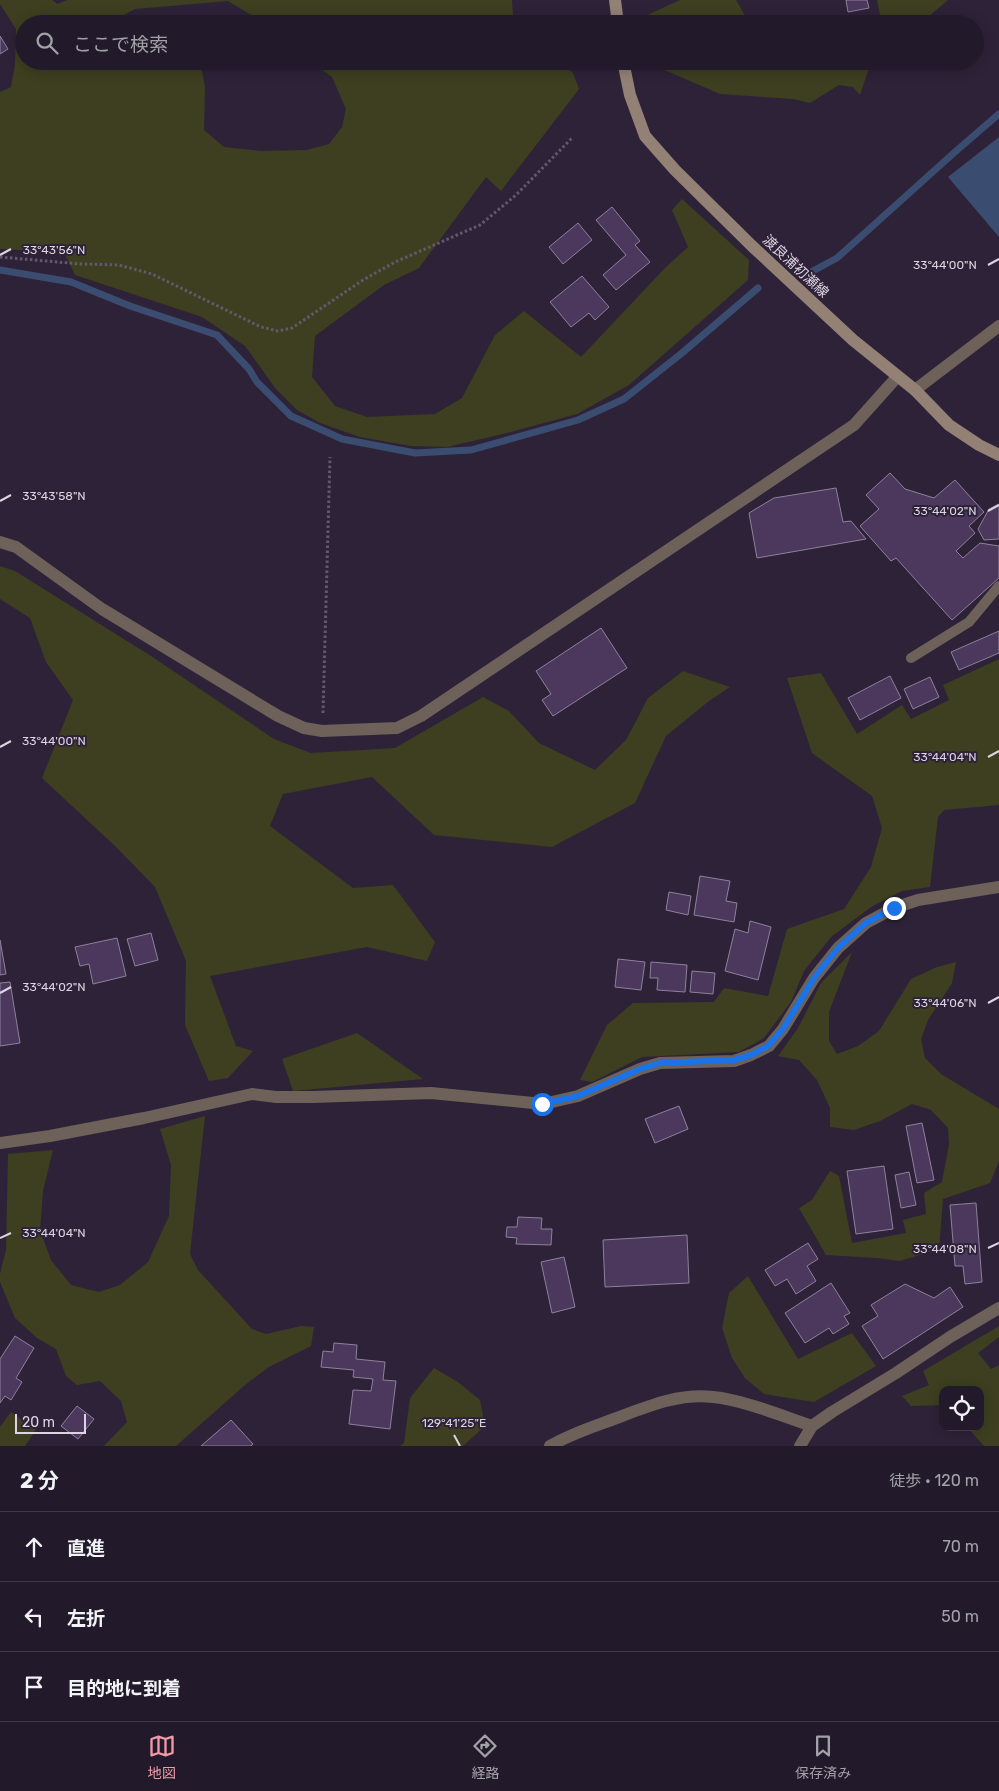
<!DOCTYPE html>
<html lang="ja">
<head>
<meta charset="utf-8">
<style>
	:root { --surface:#221a2a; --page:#2a2332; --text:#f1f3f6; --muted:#a2a1a8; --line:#3f3847; --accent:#f39aa8 }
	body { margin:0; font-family:Rubik,"Noto Sans JP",sans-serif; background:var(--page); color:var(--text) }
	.controls { position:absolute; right:15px; bottom:15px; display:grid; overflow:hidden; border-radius:10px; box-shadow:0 2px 12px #0003 }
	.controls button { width:45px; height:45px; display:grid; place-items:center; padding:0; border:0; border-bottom:1px solid var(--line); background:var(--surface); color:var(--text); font:25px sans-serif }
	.scale { position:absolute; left:15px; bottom:12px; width:71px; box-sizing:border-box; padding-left:5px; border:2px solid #dbd4e2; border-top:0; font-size:14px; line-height:18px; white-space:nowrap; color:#dbd4e2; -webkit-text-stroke:4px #2e2238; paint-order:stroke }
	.stop { position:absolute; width:15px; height:15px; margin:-11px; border:4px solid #1a73e8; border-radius:50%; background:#fff }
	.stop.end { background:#1a73e8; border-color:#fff; box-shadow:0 1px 5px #0008 }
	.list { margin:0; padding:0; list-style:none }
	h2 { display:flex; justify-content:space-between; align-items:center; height:65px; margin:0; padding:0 20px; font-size:21px }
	h2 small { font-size:16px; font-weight:400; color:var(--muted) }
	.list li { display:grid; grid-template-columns:32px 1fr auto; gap:15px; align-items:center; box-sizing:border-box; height:70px; padding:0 20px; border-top:1px solid var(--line) }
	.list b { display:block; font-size:19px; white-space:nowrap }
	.list em { font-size:16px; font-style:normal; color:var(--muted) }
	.icon { flex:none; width:28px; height:28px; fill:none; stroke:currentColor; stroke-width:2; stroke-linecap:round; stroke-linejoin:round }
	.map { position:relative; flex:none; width:999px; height:1446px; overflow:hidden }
	.search { position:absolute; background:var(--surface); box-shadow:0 2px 12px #0003; left:15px; right:15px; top:15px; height:55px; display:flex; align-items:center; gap:12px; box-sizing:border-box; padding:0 18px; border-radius:28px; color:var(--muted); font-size:19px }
	.sheet { height:275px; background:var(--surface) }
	nav { display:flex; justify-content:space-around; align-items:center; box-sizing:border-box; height:70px; border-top:1px solid var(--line); background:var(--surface); font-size:14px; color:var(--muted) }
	nav a { display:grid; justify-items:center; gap:2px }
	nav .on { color:var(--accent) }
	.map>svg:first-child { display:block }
</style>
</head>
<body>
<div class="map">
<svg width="999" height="1446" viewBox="0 0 999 1446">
	<rect width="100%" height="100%" fill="#2e2238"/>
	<g fill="#3d3f20">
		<polygon points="0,0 52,0 57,4 67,0 512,0 513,16 518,24 266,24 228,1 135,9 114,20 113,24 24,24 24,61 200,61 205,87 204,130 224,147 260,151 307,150 329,144 342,127 346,109 332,77 310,61 558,61 573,73 579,89 501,191 486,177 419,268 384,285 315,336 312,377 335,406 367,417 435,414 462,398 495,335 524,311 581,357 666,267 688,247 672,210 682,199 749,260 748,280 629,385 577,414 511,432 447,447 411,446 360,437 320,423 297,410 276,389 245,346 202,317 75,275 64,252 0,249 0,92 11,87 15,64 16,29 0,4"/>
		<polygon points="680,0 736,0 750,24 646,24 645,16"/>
		<polygon points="877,0 948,0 920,24 840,24 880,15"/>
		<polygon points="652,61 874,61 870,65 860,95 853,87 839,85 810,103 793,99 720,94 653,65"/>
		<polygon points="0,566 15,571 151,656 274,739 311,753 395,748 483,697 509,711 539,743 595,770 626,740 648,698 683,671 730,687 709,701 666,736 635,803 552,847 434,835 372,777 283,794 270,826 353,888 393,885 435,942 427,961 367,947 210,976 236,1046 253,1051 228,1078 209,1081 185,1025 186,961 155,887 115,846 42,778 73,700 46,662 30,618 0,599"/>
		<polygon points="999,659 999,805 944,810 938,817 930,887 902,891 871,907 831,937 804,971 791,1002 764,1038 739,1052 642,1057 592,1082 580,1080 607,1025 633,1003 714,1002 724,988 768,996 787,929 844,909 871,867 882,828 872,796 812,753 787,678 821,673 857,734 902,705 911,719 949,700 943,685"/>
		<polygon points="852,952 829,1012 829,1041 837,1054 858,1046 879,1031 911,979 937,967 956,962 952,983 928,1020 921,1039 925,1058 941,1074 999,1109 999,1161 990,1183 943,1199 939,1249 900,1261 877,1258 826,1255 799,1208 812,1200 830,1171 839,1176 852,1243 906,1233 903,1220 926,1214 924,1193 942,1182 949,1144 948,1128 931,1110 912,1104 880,1121 854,1130 830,1127 830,1108 817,1080 799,1060 778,1056 798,1028 821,983"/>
		<polygon points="357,1033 423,1079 293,1091 282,1059"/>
		<polygon points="205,1116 190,1254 198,1270 252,1329 266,1334 301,1326 314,1327 311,1346 269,1367 245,1385 176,1446 104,1446 127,1422 121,1401 100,1381 77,1385 66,1376 56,1349 37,1338 15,1318 0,1282 0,1274 6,1250 8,1154 53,1150 43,1191 40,1230 51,1260 71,1285 99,1292 120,1285 148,1262 169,1216 171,1165 160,1129"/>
		<polygon points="748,1276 798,1359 852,1333 876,1366 814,1402 764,1394 745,1378 732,1358 722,1328 729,1293"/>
		<polygon points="999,1326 999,1337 978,1353 991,1369 999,1365 999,1446 984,1446 967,1427 980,1427 980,1390 943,1390 943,1405 911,1406 902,1396 929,1385 923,1371"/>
		<polygon points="434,1368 458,1382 480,1400 485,1426 463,1446 400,1446 404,1443 410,1398"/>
		<polygon points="11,1412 36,1430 25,1446 0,1446 0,1427"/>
	</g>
	<polygon fill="#3b4c71" points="999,137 999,237 948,177"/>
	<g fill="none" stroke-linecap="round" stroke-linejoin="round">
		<g stroke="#3b4c71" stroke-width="7">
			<polyline points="0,270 71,282 130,306 217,335 249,369 257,382 291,416 342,439 415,453 471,450 578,420 624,399 682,353 758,288"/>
			<polyline points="811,272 837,258 956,151 999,114"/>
		</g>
	</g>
	<g fill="#4c385d" stroke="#8e819c">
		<polygon points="846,0 867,0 869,8 848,12"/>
		<polygon points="0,36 8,49 0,54"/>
		<polygon points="612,207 640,241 635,245 650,262 616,290 603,275 626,255 596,220"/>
		<polygon points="578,223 592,240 563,264 549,247"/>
		<polygon points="582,276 609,307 595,320 589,313 571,327 550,302"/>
		<polygon points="890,473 905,489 934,498 955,480 984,512 969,526 975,533 956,551 963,558 980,543 999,546 999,578 952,620 896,558 891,561 860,526 879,509 866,495"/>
		<polygon points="836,488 843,522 851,521 866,539 757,558 749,513 774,498"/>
		<polygon points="999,504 999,539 984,540 978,529 989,509"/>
		<polygon points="601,628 627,668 553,716 542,700 551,694 536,671"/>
		<polygon points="999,631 999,653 959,670 951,652"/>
		<polygon points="890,676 901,698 860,720 848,698"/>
		<polygon points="930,677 939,697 913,709 904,689"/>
		<polygon points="700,876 730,881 726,901 737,903 734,922 694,915"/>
		<polygon points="669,892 691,896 688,915 666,910"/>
		<polygon points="750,921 771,927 758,980 725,971 735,929 748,933"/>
		<polygon points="151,933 158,960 135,966 127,939"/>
		<polygon points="117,938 126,976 93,984 89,964 80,966 75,947"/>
		<polygon points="0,940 6,974 0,975"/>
		<polygon points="618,959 645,962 641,990 615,987"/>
		<polygon points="651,962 687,965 685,992 657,990 658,978 650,978"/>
		<polygon points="692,971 715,973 713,994 690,992"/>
		<polygon points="10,982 20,1043 0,1046 0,983"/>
		<polygon points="679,1106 688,1129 655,1143 645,1119"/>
		<polygon points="922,1123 934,1180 917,1183 906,1126"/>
		<polygon points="884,1166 893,1229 856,1234 847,1171"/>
		<polygon points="909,1172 916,1205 901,1208 895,1175"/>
		<polygon points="976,1203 982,1282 965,1284 963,1266 955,1266 950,1205"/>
		<polygon points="518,1217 542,1218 541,1229 552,1229 551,1245 516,1244 517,1238 506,1237 507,1227 517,1227"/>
		<polygon points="687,1235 689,1283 605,1287 603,1240"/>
		<polygon points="808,1243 818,1259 807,1266 816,1281 796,1294 787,1279 775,1286 765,1270"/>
		<polygon points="564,1257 575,1307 552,1313 541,1262"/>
		<polygon points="831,1283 850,1313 844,1316 849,1324 833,1334 829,1328 805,1343 785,1313"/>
		<polygon points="905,1284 934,1298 950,1287 963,1307 883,1359 862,1326 878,1316 871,1305"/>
		<polygon points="15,1336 34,1348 16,1378 22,1382 11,1400 5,1396 0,1403 0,1359"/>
		<polygon points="334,1343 357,1345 356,1359 385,1362 383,1380 396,1381 390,1429 349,1424 353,1390 371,1391 373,1379 353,1377 354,1370 321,1367 323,1351 333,1352"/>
		<polygon points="77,1406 94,1419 78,1439 61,1426"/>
		<polygon points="231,1420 253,1444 251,1446 201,1446"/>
	</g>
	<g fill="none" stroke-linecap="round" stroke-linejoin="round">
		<g stroke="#63596c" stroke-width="3" stroke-dasharray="2.5 2.5" stroke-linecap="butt">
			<polyline points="0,257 81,264 119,265 152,274 261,327 278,331 292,328 363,280 395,262 480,225 516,195 572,138"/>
			<polyline points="323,713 330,457"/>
		</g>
		<polyline stroke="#6d6159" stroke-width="10" points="911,658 969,622 999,586"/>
		<g stroke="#6d6159" stroke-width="12">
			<polyline points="915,390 999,326"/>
			<polyline points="0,542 16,547 102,609 278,716 304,728 322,731 397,728 421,716 854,425 897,377"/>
			<polyline points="0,1143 50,1136 144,1118 252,1094 276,1097 313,1097 431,1093 543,1104 578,1096 640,1069 660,1063 734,1061 751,1055 769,1046 783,1029 814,978 838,948 866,923 894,908 918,900 999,887"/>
			<path d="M550,1446C570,1434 592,1427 614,1419C646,1407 678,1393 713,1397C744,1400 782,1416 812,1426"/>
			<polyline points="800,1446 812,1426 832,1412 896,1373 950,1337 999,1308"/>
		</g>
		<g stroke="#938175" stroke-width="12">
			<polyline points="615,0 618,24"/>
			<polyline points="623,61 630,95 645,136 675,170 752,246 853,340 915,390 949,425 979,445 999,455"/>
		</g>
	</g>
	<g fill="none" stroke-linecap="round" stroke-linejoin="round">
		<polyline stroke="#1a73e8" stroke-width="6" points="542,1104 578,1096 640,1069 660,1063 734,1060 751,1055 768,1046 783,1029 814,978 838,948 866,923 894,908"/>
	</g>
	<path fill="none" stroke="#dbd4e2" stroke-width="2" d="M0,255L11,249M988,265L999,259M0,501L11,495M988,511L999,505M0,747L11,741M988,757L999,751M0,993L11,987M988,1003L999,997M0,1238L11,1233M988,1248L999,1243M454,1435L460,1446"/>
	<g text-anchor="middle" stroke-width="4" stroke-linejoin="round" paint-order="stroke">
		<g font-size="14" fill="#dbd4e2" stroke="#2e2238">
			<text transform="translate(796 266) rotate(43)" y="5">渡良浦初瀬線</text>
		</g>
	</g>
	<g font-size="12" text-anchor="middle" fill="#dbd4e2" stroke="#2e2238" stroke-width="4" stroke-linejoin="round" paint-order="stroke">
		<text x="54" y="254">33°43'56"N</text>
		<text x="945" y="269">33°44'00"N</text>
		<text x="54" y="500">33°43'58"N</text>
		<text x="945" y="515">33°44'02"N</text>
		<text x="54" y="745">33°44'00"N</text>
		<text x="945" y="761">33°44'04"N</text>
		<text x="54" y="991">33°44'02"N</text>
		<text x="945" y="1007">33°44'06"N</text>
		<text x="54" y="1237">33°44'04"N</text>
		<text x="945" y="1253">33°44'08"N</text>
		<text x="454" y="1427">129°41'25"E</text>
	</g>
</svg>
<div class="controls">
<button><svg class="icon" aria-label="locate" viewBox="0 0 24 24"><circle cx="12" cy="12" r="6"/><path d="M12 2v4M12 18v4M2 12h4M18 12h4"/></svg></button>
</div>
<div class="scale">20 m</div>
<div class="stop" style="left:542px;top:1104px"></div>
<div class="stop end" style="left:894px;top:908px"></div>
<div class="search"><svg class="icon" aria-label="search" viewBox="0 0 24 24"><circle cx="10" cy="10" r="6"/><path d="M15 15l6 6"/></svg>ここで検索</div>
</div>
<section class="sheet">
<h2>2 分<small>徒歩 · 120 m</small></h2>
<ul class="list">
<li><svg class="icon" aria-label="ahead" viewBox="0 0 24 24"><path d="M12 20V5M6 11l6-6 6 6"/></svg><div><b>直進</b></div><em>70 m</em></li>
<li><svg class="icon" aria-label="left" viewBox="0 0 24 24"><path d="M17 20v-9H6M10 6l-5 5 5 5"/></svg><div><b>左折</b></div><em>50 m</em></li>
<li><svg class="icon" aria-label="arrive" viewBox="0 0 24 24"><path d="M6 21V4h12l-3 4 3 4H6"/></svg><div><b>目的地に到着</b></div></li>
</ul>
</section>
<nav>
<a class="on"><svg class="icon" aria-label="map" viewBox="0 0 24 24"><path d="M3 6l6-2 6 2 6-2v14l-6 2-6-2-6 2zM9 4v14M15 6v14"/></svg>地図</a>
<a><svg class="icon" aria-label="directions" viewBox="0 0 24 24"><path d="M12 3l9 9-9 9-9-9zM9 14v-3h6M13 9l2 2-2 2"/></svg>経路</a>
<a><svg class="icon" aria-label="saved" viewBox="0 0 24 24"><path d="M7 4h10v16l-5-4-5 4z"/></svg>保存済み</a>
</nav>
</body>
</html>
